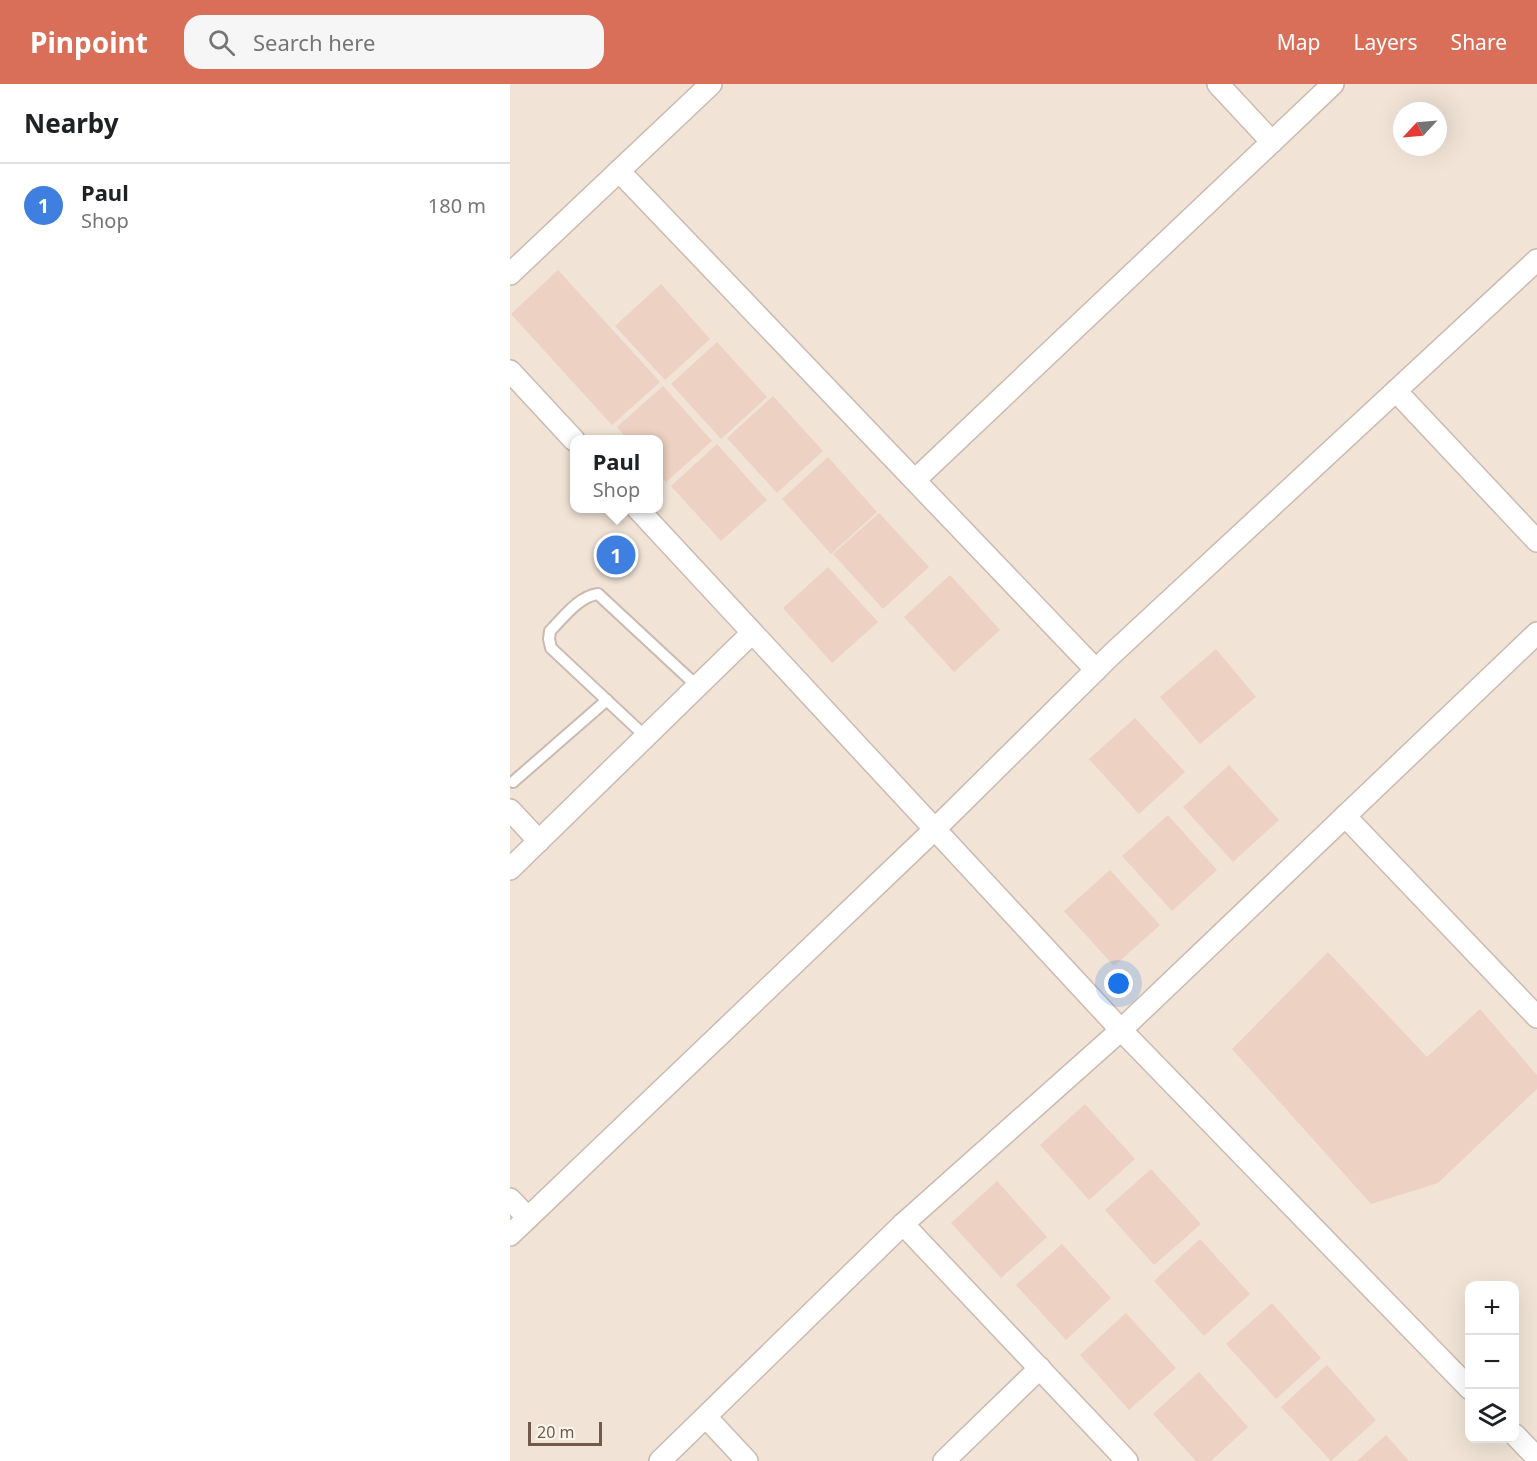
<!DOCTYPE html>
<html lang="en">
<head>
<meta charset="utf-8">
<style>
	:root { --surface:#fff; --page:#f6f6f6; --text:#202124; --muted:#757577; --line:#e0e0e0; --accent:#d96f59 }
	body { margin:0; font-family:"Noto Sans",sans-serif; background:var(--page); color:var(--text) }
	.controls { position:absolute; right:18px; bottom:18px; display:grid; overflow:hidden; border-radius:12px; box-shadow:0 6px 24px #0002 }
	.controls button { width:54px; height:54px; display:grid; place-items:center; padding:0; border:0; border-bottom:2px solid var(--line); background:var(--surface); color:var(--text); font:30px sans-serif }
	.compass { position:absolute; left:883px; top:18px; width:54px; height:54px; border-radius:50%; background:var(--surface); box-shadow:0 6px 24px #0002; rotate:244deg }
	.scale { position:absolute; left:18px; bottom:15px; width:74px; box-sizing:border-box; padding-left:6px; border:3px solid #72594e; border-top:0; font-size:16px; line-height:21px; white-space:nowrap; color:#72594e; -webkit-text-stroke:4px #fdf7ee; paint-order:stroke }
	.you { position:absolute; left:609px; top:900px; width:21px; height:21px; margin:-15px; border:4px solid #fff; border-radius:50%; background:#1a73e8; box-shadow:0 0 0 9px #1a73e833 }
	.badge { display:grid; place-items:center; width:39px; height:39px; border-radius:50%; background:var(--accent); color:#fff; font-size:20px; font-weight:700 }
	.pin { position:absolute; translate:-50% -50%; border:3px solid #fff; box-shadow:0 2px 6px #0006 }
	.popup { position:absolute; left:60px; top:351px; width:93px; height:78px; box-sizing:border-box; display:grid; place-content:center; border-radius:12px; background:var(--surface); filter:drop-shadow(0 2px 4px #0005); font-size:20px; white-space:nowrap; color:var(--muted) }
	.popup b { font-size:22px; color:var(--text) }
	.popup::after { content:''; position:absolute; left:50%; top:100%; margin-left:-12px; border:12px solid transparent; border-top-color:var(--surface) }
	.list { margin:0; padding:0; list-style:none }
	h2 { display:flex; justify-content:space-between; align-items:center; height:78px; margin:0; padding:0 24px; font-size:26px }
	h2 small { font-size:20px; font-weight:400; color:var(--muted) }
	.list li { display:grid; grid-template-columns:39px 1fr auto; gap:18px; align-items:center; box-sizing:border-box; height:84px; padding:0 24px; border-top:2px solid var(--line) }
	.list b { display:block; font-size:22px; white-space:nowrap }
	.list p { margin:0; font-size:20px; white-space:nowrap; color:var(--muted) }
	.list em { font-size:20px; font-style:normal; color:var(--muted) }
	.icon { flex:none; width:33px; height:33px; fill:none; stroke:currentColor; stroke-width:2; stroke-linecap:round; stroke-linejoin:round }
	.map { position:relative; flex:none; width:1027px; height:1377px; overflow:hidden }
	header { display:flex; align-items:center; gap:36px; box-sizing:border-box; height:84px; padding:0 30px; background:var(--accent); color:#fff }
	header strong { font-size:28px }
	nav { display:flex; gap:33px; margin-inline-start:auto; font-size:21px }
	.search { width:420px; height:54px; background:var(--page); display:flex; align-items:center; gap:15px; box-sizing:border-box; padding:0 21px; border-radius:18px; color:var(--muted); font-size:22px }
	main { display:flex }
	aside { flex:1; background:var(--surface) }
	.map>svg:first-child { display:block }
</style>
</head>
<body>
<header>
<strong>Pinpoint</strong>
<div class="search"><svg class="icon" aria-label="search" viewBox="0 0 24 24"><circle cx="10" cy="10" r="6"/><path d="M15 15l6 6"/></svg>Search here</div>
<nav><a>Map</a><a>Layers</a><a>Share</a></nav>
</header>
<main>
<aside>
<h2>Nearby<small></small></h2>
<ul class="list">
<li><span class="badge" style="background:#3f7fe0">1</span><div><b>Paul</b><p>Shop</p></div><em>180 m</em></li>
</ul>
</aside>
<div class="map">
<svg width="1027" height="1377" viewBox="0 0 1027 1377">
	<rect width="100%" height="100%" fill="#faf2e8"/>
	<path fill="#f1e4d7" fill-rule="evenodd" d="M0,0H1027V1377H0ZM892,27H928V63H892ZM64,356H148V424H64ZM960,1202H1005V1354H960Z"/>
	<g fill="#edd1c2">
		<polygon points="48,186 150,298 102,341 1,230"/>
		<polygon points="151,200 200,255 155,296 105,242"/>
		<polygon points="207,258 257,313 211,355 161,300"/>
		<polygon points="153,302 202,357 156,398 148,389 148,356 118,356 107,343"/>
		<polygon points="263,312 313,367 267,409 217,354"/>
		<polygon points="207,360 257,416 211,457 161,402"/>
		<polygon points="318,373 367,428 321,470 272,415"/>
		<polygon points="369,429 419,483 373,525 323,470"/>
		<polygon points="318,483 368,538 322,579 273,524"/>
		<polygon points="440,491 490,546 444,588 394,533"/>
		<polygon points="706,565 746,613 690,660 650,613"/>
		<polygon points="625,634 675,688 629,730 579,675"/>
		<polygon points="719,681 769,736 723,778 673,723"/>
		<polygon points="658,731 707,786 662,827 612,772"/>
		<polygon points="600,786 650,841 604,882 554,827"/>
		<polygon points="818,868 917,973 970,925 1027,991 1027,1005 928,1099 861,1120 722,965"/>
		<polygon points="575,1020 625,1075 579,1116 530,1061"/>
		<polygon points="641,1085 691,1140 644,1181 595,1126"/>
		<polygon points="487,1097 537,1153 491,1194 441,1139"/>
		<polygon points="690,1155 740,1210 694,1252 644,1197"/>
		<polygon points="552,1160 601,1214 556,1256 506,1201"/>
		<polygon points="762,1219 811,1274 766,1315 716,1260"/>
		<polygon points="616,1229 666,1284 619,1326 570,1271"/>
		<polygon points="817,1281 866,1336 821,1377 771,1323"/>
		<polygon points="689,1288 738,1343 701,1377 686,1377 643,1330"/>
		<polygon points="876,1351 899,1377 847,1377"/>
	</g>
	<g fill="none" stroke-linecap="round" stroke-linejoin="round">
		<defs>
			<g id="service">
				<path d="M136,653L41,564L39,555L40,547C53,534 69,512 88,510L187,602"/>
				<polyline points="3,698 97,616"/>
			</g>
			<g id="minor">
				<polyline points="708,0 762,58"/>
				<polyline points="109,87 586,586"/>
				<polyline points="0,190 201,0"/>
				<polyline points="0,287 64,356"/>
				<polyline points="886,307 1027,457"/>
				<polyline points="405,396 823,0"/>
				<polyline points="127,424 611,946 960,1305"/>
				<polyline points="0,726 29,757"/>
				<polyline points="835,732 1027,933"/>
				<polyline points="0,785 242,549"/>
				<polyline points="0,1115 18,1134"/>
				<polyline points="393,1140 617,1377"/>
				<polyline points="0,1151 425,745 601,571 1027,176"/>
				<polyline points="196,1333 237,1377"/>
				<polyline points="1005,1351 1027,1374"/>
				<polyline points="150,1377 393,1140 611,946 1027,549"/>
				<polyline points="434,1377 530,1284"/>
			</g>
		</defs>
		<use href="#service" stroke="#cbbaaf" stroke-width="14"/>
		<use href="#minor" stroke="#cbbaaf" stroke-width="24"/>
		<use href="#service" stroke="#fff" stroke-width="10"/>
		<use href="#minor" stroke="#fff" stroke-width="21"/>
	</g>
</svg>
<div class="controls">
<button>+</button>
<button>−</button>
<button><svg class="icon" aria-label="layers" viewBox="0 0 24 24"><path d="M12 4l9 5-9 5-9-5zM3 14l9 5 9-5"/></svg></button>
</div>
<svg class="compass" viewBox="-18 -18 36 36"><path d="M0-13l5 13h-10z" fill="#e53935"/><path d="M0 13l5-13h-10z" fill="#757577"/></svg>
<div class="scale">20 m</div>
<div class="you"></div>
<div class="pin badge" style="left:106px;top:471px;background:#3f7fe0">1</div>
<div class="popup"><b>Paul</b>Shop</div>
</div>
</main>
</body>
</html>
